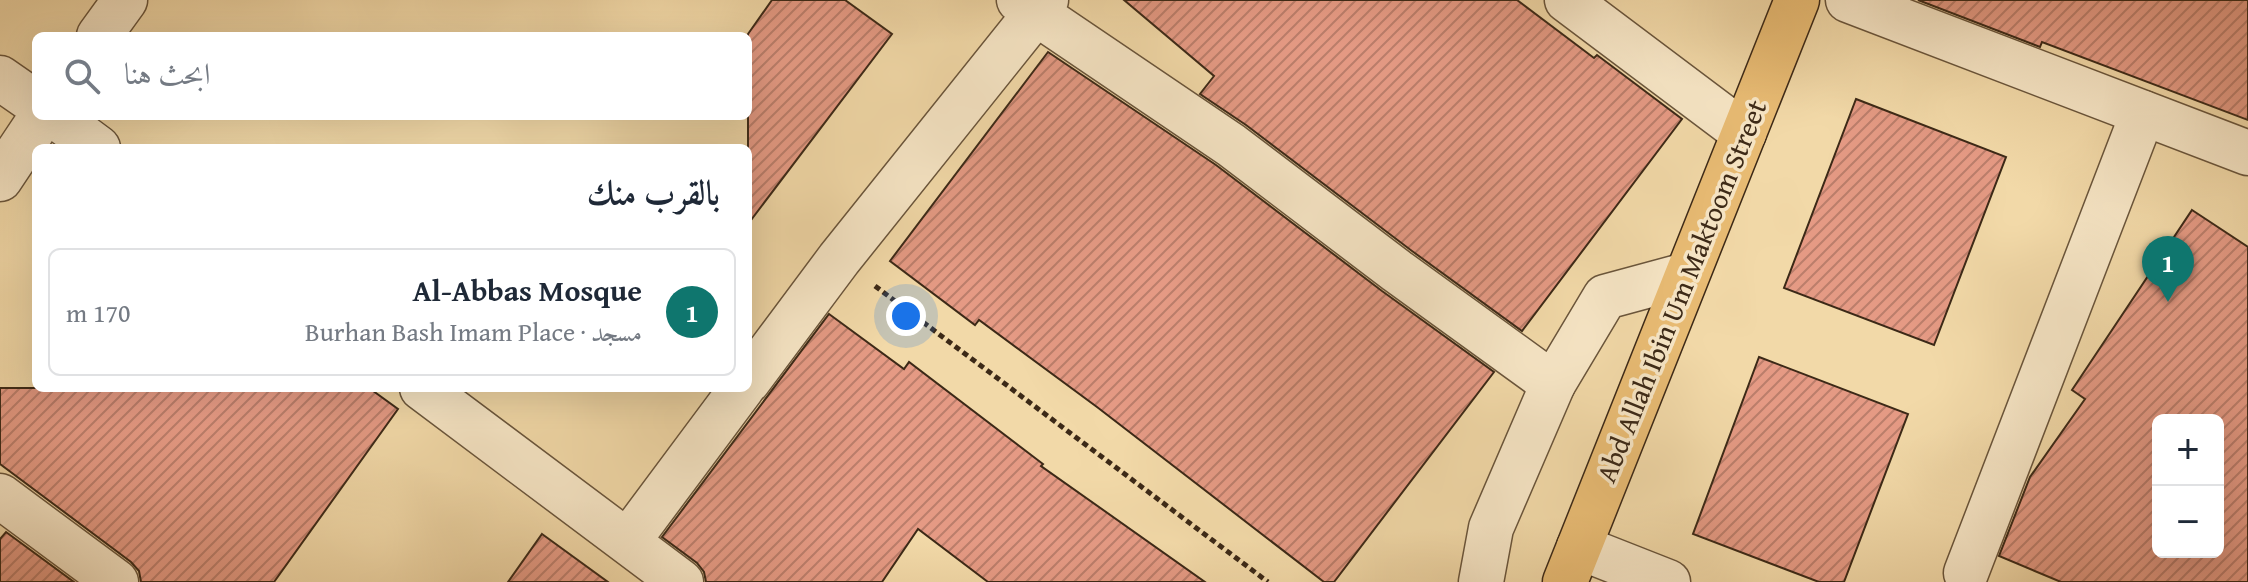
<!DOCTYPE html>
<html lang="ar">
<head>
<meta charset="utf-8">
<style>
	:root { --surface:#fff; --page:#f6f6f7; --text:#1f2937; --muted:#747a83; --line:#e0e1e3; --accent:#0f766e }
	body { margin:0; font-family:"Gentium Book Plus",Amiri,serif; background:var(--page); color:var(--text); direction:rtl }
	.controls { position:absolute; right:24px; bottom:24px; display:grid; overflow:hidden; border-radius:12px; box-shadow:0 8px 32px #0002 }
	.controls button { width:72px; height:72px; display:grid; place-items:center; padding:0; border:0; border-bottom:2px solid var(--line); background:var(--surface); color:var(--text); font:40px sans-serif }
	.you { position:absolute; left:906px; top:316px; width:28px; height:28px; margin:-20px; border:6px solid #fff; border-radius:50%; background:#1a73e8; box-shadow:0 0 0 12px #1a73e833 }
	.badge { display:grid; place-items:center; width:52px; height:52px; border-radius:50%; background:var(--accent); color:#fff; font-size:26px; font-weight:700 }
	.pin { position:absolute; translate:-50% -66px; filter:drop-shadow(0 2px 4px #0008) }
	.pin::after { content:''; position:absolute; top:42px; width:28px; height:24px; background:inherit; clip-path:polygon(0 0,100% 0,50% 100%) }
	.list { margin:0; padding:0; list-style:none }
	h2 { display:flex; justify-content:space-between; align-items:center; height:104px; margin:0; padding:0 32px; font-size:34px }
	h2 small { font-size:26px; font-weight:400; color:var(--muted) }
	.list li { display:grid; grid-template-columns:52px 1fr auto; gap:24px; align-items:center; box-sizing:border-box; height:128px; margin:0 16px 16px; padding:0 16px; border:2px solid var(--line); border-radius:12px }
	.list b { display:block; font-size:30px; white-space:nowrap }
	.list p { margin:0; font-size:26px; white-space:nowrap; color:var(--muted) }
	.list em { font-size:26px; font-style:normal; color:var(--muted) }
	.icon { flex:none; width:44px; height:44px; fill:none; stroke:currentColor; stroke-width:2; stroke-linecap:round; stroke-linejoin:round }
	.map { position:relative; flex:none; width:2248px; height:582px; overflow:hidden; direction:ltr }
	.search { position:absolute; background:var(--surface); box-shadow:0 8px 32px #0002; left:32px; top:32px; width:720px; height:88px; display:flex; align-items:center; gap:20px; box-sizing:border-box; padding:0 28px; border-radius:12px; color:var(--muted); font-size:30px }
	.panel { position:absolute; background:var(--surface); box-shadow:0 8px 32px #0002; left:32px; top:144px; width:720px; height:248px; border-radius:12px; direction:rtl }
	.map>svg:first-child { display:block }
</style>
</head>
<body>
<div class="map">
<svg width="2248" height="582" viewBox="0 0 2248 582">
	<defs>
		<pattern id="building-hatch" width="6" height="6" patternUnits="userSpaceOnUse" patternTransform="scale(2)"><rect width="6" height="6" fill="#e59a84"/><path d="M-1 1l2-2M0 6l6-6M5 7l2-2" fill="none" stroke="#bb7e6b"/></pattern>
	</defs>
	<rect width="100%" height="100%" fill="#f2d9a8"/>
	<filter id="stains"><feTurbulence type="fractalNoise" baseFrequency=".0025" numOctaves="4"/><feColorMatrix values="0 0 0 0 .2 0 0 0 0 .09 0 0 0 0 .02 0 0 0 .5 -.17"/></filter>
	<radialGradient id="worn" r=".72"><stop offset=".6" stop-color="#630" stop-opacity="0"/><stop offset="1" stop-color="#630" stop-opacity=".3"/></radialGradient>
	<g fill="url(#building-hatch)" stroke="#3c2917" stroke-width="2" fill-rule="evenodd">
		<polygon points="772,0 845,0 892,34 748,224 748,34"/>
		<polygon points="1124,0 1517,0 1594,58 1597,55 1682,119 1522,331 1412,251 1246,125 1200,94 1214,76"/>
		<polygon points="1918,0 2248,0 2248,120 2042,42 2040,47"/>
		<polygon points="1048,52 1216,165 1382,291 1494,372 1334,582 1324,582 1097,407 979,320 975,325 890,261"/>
		<polygon points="1856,99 2006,157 1934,345 1784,288"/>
		<path d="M2192,210L2248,247V582H2061L1999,556L2030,477L2085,399L2072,390ZM2158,420H2218V552H2158Z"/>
		<polygon points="829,314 904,369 909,362 1043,464 1041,466 1205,582 988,582 918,529 882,582 706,582 704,572 697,563 662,537"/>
		<polygon points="1759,357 1908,414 1844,582 1819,582 1693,534"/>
		<polygon points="0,388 369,388 398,409 274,582 141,582 139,571 131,562 0,464"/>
		<polygon points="6,532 74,582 0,582 0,539"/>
		<polygon points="542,534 608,582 508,582"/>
	</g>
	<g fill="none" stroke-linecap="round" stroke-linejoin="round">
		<defs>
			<g id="minor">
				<polyline points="1046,0 1036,13 1231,145 1397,271 1553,384 1605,297 1686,275"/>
				<polyline points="1567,0 1744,133"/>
				<polyline points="1848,0 2248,153"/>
				<polyline points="99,36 125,0"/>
				<polyline points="0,78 36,103"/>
				<polyline points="55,116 98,148"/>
				<polyline points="0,179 42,116"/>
				<polyline points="748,381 839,259 1036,13 1019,0"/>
				<polyline points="422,388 681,582"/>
				<polyline points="0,496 116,582"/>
				<polyline points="628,541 742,388"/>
				<polyline points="1579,547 1668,582"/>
				<polyline points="1966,573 2143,113"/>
				<polyline points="1481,582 1491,528 1553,384"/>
			</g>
			<polyline id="major" points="1565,582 1797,0"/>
		</defs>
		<use href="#minor" stroke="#6a553b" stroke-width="47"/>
		<use href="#major" stroke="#3c2917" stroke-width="47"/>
		<polyline stroke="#3c2917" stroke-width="5" stroke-dasharray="6 4" stroke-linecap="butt" points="875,286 1268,582"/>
		<use href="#minor" stroke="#f7e6c6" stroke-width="44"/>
		<use href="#major" stroke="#e9bc74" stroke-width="44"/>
	</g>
	<g text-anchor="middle" stroke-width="7" stroke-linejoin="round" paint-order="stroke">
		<g font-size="28" fill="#3c2917" stroke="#f7e6c6">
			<text transform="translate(1681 291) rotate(-68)" y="10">Abd Allah Ibin Um Maktoom Street</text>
		</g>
	</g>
	<rect width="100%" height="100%" filter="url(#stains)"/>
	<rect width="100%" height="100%" fill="url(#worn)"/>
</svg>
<div class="controls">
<button>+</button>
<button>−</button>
</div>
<div class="you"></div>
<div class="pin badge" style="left:2168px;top:302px">1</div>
<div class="search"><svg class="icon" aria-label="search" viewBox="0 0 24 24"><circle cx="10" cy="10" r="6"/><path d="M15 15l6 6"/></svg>ابحث هنا</div>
<section class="panel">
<h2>بالقرب منك<small></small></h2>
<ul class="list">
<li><span class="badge">1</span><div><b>Al-Abbas Mosque</b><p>مسجد · Burhan Bash Imam Place</p></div><em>170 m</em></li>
</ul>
</section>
</div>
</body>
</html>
